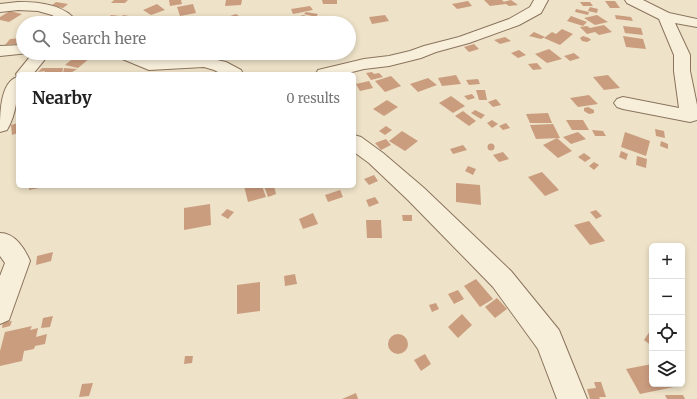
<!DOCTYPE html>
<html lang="en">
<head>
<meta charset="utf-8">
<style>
	:root { --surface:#fff; --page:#f6f6f6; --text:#222; --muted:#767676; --line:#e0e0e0 }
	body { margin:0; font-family:Merriweather,serif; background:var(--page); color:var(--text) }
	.controls { position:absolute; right:12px; bottom:12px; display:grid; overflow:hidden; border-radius:6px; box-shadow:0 2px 6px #0003 }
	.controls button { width:36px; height:36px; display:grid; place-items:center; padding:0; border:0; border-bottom:1px solid var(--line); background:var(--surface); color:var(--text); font:20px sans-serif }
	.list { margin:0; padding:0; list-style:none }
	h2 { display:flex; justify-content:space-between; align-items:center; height:52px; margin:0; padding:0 16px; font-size:17px }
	h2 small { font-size:13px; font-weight:400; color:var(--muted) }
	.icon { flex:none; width:22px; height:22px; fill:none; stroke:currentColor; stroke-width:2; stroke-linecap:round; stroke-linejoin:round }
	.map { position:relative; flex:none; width:697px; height:399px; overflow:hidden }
	.search { position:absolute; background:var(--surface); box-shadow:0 2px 6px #0003; left:16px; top:16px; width:340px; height:44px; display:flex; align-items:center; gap:10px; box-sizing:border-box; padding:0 14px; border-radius:22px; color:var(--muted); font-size:15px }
	.panel { position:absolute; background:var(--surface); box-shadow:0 2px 6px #0003; left:16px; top:72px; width:340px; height:116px; border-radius:6px }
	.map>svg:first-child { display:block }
</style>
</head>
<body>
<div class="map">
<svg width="697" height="399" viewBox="0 0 697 399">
	<rect width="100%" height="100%" fill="#eee2c8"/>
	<g fill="#cb9d7f">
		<polygon points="114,0 128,0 125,3 111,3"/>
		<polygon points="169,0 181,0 182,4 170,6"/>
		<polygon points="226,0 242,0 241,5 225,6"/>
		<polygon points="322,0 337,0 337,4 323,4"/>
		<polygon points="484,0 502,0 506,4 490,6"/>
		<polygon points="511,0 518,5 509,6 503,2"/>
		<polygon points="468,1 472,6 457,9 452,4"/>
		<polygon points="605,1 615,1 620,8 610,8"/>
		<polygon points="56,2 68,4 63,8 51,6"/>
		<polygon points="580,2 590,2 593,6 583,6"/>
		<polygon points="157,4 165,10 151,15 143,10"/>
		<polygon points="193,4 196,13 180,16 177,7"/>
		<polygon points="310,6 313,10 293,14 291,9"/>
		<polygon points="590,7 598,9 597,13 588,11"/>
		<polygon points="576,9 589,12 588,15 575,12"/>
		<polygon points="10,11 22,14 9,22 0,20 0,17"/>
		<polygon points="306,12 318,14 316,17 304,14"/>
		<polygon points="236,14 243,19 226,23 222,19"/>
		<polygon points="111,15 120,16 114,23 104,23"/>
		<polygon points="123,15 129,16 127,18 131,19 127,23 117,23"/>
		<polygon points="302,15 316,18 311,23 298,20"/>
		<polygon points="385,15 389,21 372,24 369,17"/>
		<polygon points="597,15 608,22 595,25 584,18"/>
		<polygon points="615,15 631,17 633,21 616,19"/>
		<polygon points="195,16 196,23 182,23 181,18"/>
		<polygon points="571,16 587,22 583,26 567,21"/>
		<polygon points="49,17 59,22 37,23"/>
		<polygon points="604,25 612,32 599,35 595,32 587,34 580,27 587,26 590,28"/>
		<polygon points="623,26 641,28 643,35 625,33"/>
		<polygon points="562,29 573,34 560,45 544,38 552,32 556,34"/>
		<polygon points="534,32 545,37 541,39 529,36"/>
		<polygon points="583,36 589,38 591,40 587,42 582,41 580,38"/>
		<polygon points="623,36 643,39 646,49 626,47"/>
		<polygon points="505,37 511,41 500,44 494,40"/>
		<polygon points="22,38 17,44 5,45 10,39"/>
		<polygon points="474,44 479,49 469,52 464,47"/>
		<polygon points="549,49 562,59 547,63 535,54"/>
		<polygon points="519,50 526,55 518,58 511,53"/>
		<polygon points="574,53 580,58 570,61 564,56"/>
		<polygon points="77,55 90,58 78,68 65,65"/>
		<polygon points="537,63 542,69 533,70 528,64"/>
		<polygon points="42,68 63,68 62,74 44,74 45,71 38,72"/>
		<polygon points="64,68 77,69 69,74 63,74"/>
		<polygon points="372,72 374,74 379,73 383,77 371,80 366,73"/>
		<polygon points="456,75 461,84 442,86 438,78"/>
		<polygon points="608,75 620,88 604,90 593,77"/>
		<polygon points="391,76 401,86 385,92 375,81"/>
		<polygon points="428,78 437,85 418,92 410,84"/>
		<polygon points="478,79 480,84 469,85 466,80"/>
		<polygon points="369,81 373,88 360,91 356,84"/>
		<polygon points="476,90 485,90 487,100 479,100"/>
		<polygon points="472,94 475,98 468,100 464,96"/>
		<polygon points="589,95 598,104 578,107 570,98"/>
		<polygon points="451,96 465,106 453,113 439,103"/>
		<polygon points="496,99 501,105 493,107 488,102"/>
		<polygon points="387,100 398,107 384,116 373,109"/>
		<polygon points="588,107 594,110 594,113 589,114 584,111 584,108"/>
		<polygon points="475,110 485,115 481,119 471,113"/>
		<polygon points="463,111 476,121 469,126 455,116"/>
		<polygon points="548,113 552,123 530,123 526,114"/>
		<polygon points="492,120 498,124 492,128 487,123"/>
		<polygon points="566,120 583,120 589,130 572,130"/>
		<polygon points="18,123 18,133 12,135 11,125"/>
		<polygon points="506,123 510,128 503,130 499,126"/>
		<polygon points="553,124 560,138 536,139 530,125"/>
		<polygon points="386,126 392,130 385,135 379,131"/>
		<polygon points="655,129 664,131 665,138 656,136"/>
		<polygon points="592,130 603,131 606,136 595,136"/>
		<polygon points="402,131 418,141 405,151 389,141"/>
		<polygon points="578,132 586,139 571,144 563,137"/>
		<polygon points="625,132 650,141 646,156 621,147"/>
		<polygon points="557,138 572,151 558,158 543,145"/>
		<polygon points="386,139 391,145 381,150 375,143"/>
		<polygon points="661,141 668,144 668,149 660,146"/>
		<circle cx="491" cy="147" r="3.5"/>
		<polygon points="463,145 467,150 453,154 450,149"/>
		<polygon points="621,151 628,154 626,160 619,157"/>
		<polygon points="503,152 509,159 499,162 493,155"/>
		<polygon points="584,153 591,158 585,162 578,157"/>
		<polygon points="637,156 647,159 646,168 636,165"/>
		<polygon points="594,162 599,165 594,170 589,166"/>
		<polygon points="468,166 476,169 473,175 465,171"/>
		<polygon points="542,172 559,190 545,196 528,177"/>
		<polygon points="374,175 378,181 369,185 364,179"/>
		<polygon points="456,183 480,185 481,205 456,202"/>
		<polygon points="29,186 45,186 45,187 29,190"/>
		<polygon points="244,186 262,186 266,197 248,202"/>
		<polygon points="264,186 274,186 276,194 268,197"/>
		<polygon points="340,190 343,197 328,202 325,195"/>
		<polygon points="375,197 379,203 369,207 366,200"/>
		<polygon points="210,204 211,225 184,230 184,208"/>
		<polygon points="227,209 234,212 228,219 221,215"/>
		<polygon points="596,210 602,216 596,219 590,212"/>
		<polygon points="313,213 318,224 303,229 299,219"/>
		<polygon points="402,215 412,215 412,221 403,221"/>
		<polygon points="366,220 381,220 382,238 367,238"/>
		<polygon points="589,221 605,241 590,245 574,225"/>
		<polygon points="53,252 51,261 36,265 37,256"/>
		<polygon points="295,274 297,284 285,286 284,276"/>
		<polygon points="476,279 493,299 480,307 464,286"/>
		<polygon points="260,282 260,311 237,314 237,285"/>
		<polygon points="458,290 464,299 454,304 448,294"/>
		<polygon points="497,298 507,309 495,318 485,307"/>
		<polygon points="436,303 439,309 432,312 429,305"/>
		<polygon points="462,314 472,325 458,338 448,327"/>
		<polygon points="53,316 50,327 41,328 43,318"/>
		<polygon points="12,321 10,326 2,328 3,322"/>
		<polygon points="32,326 30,330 38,328 36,337 47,334 45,344 35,346 34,349 24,351 22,361 0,366 0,351 5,332"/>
		<polygon points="650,331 652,333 652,346 644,340"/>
		<circle cx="398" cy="344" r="10"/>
		<polygon points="425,354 431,364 421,371 414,360"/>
		<polygon points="185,356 193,356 192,363 184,364"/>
		<polygon points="652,364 652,384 673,384 674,387 640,394 626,369"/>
		<polygon points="594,382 601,382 606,397 599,397 600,399 590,399 587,389 596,388"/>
		<polygon points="93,383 89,396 79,397 82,384"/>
		<polygon points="356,393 358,399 342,399"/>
		<polygon points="665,395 683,395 685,399 667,399"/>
	</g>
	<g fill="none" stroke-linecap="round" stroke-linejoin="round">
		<defs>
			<g id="minor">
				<polygon points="534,0 548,0 541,13 519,25 469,43 436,52 421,58 389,66 364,69 344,74 316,74 318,70 364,59 389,56 410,51 424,46 459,37 509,19 530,7"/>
				<polygon points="625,0 643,0 669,13 697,19 697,27 675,23 690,55 690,71 697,105 697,120 690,122 623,109 617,107 614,103 617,99 623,97 679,108 674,71 674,55 659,19 627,3"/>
				<path d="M18,2C39,2 65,4 78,23H63L52,15L38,11L18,10L0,12V4Z"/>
				<polygon points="23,45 23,53 29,53 0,56 0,46"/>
				<path d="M33,53H50L33,74H18C18,93 17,113 7,130L0,132C0,114 0,83 17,77L16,74Z"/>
				<polygon points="113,53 135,53 151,60 204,57 226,62 241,70 243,74 222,74 214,70 204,67 149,70 115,56"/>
				<polygon points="354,135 361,137 383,153 424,188 511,271 559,330 587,399 557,399 538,349 493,287 408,200 369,163 354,152"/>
				<path d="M0,233C15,233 25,249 30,261L9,320L0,324V276L5,263L0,256Z"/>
			</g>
		</defs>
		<use href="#minor" stroke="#8a745d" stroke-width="2"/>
		<use href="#minor" fill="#f8efdb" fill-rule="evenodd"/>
	</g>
</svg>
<div class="controls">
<button>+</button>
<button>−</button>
<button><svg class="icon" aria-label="locate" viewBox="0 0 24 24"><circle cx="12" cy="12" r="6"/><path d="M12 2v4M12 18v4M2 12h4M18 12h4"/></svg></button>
<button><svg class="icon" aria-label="layers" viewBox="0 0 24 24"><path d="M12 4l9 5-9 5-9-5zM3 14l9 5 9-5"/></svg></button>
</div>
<div class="search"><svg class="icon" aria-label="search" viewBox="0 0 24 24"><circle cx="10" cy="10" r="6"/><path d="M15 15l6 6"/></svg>Search here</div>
<section class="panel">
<h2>Nearby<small>0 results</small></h2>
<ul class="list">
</ul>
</section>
</div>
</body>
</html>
